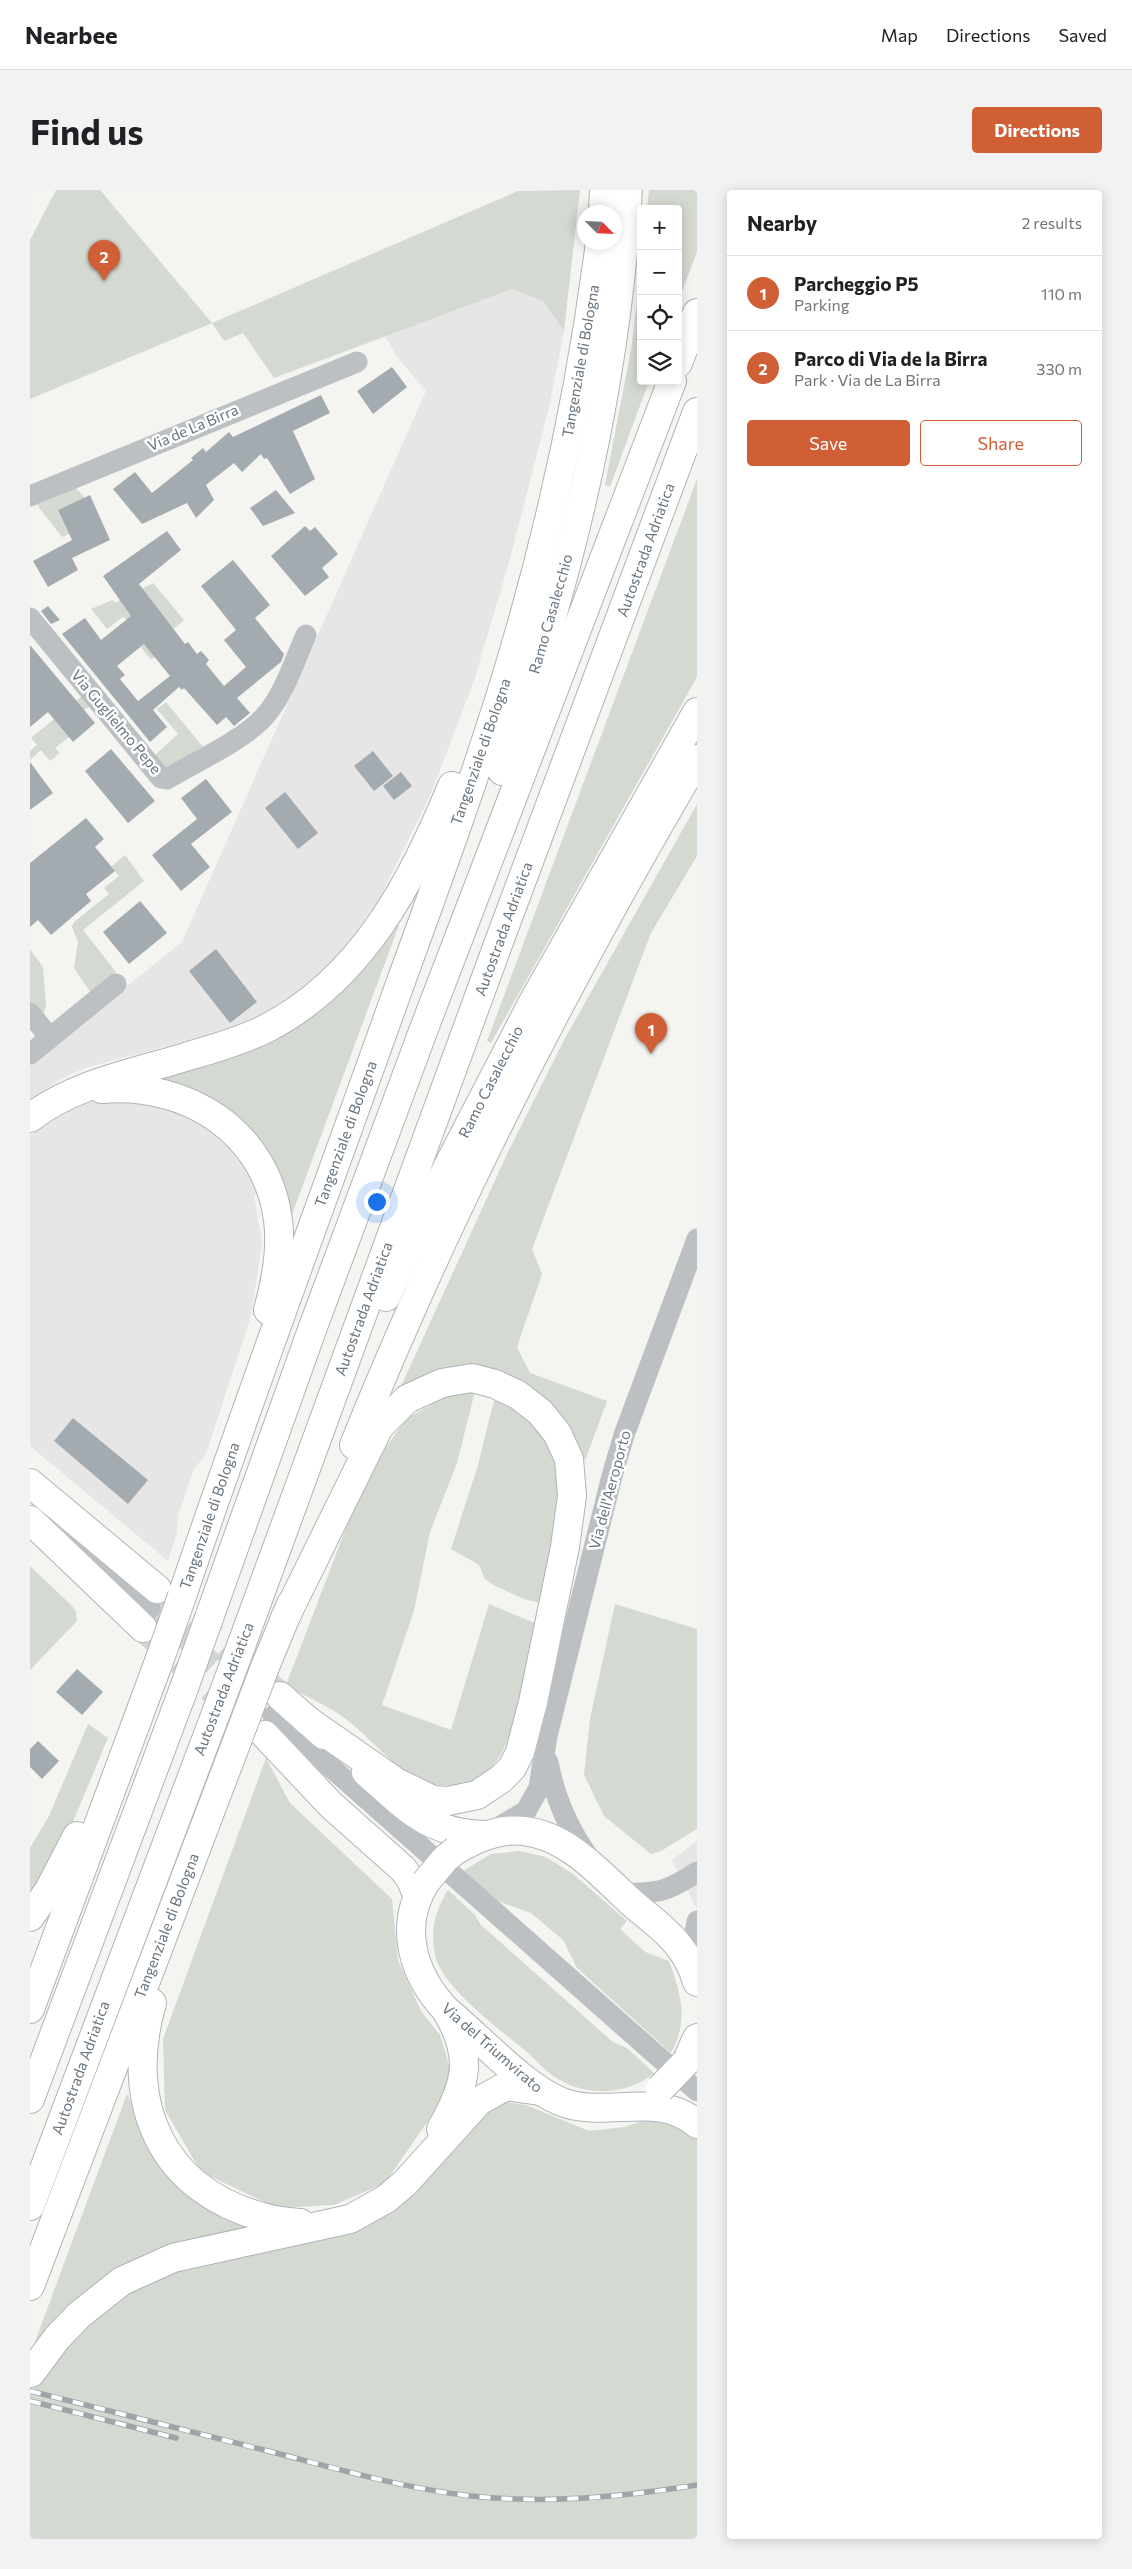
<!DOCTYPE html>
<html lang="en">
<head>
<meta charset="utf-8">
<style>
	:root { --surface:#fff; --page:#f2f2f2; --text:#202124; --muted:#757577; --line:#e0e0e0; --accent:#d05f36 }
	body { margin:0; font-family:Commissioner,sans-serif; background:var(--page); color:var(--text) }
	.controls { position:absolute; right:15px; top:15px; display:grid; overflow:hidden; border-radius:5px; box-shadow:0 2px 12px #0003 }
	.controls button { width:45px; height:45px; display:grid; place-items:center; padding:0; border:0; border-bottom:1px solid var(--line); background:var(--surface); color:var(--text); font:25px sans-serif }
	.compass { position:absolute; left:547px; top:15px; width:45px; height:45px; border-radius:50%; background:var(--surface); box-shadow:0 2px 12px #0003; rotate:114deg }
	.you { position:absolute; left:346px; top:1011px; width:18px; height:18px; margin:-12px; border:4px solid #fff; border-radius:50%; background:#1a73e8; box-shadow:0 0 0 8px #1a73e833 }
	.badge { display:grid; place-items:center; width:32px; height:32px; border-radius:50%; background:var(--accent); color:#fff; font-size:16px; font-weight:700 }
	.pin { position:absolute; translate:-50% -41px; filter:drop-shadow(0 1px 2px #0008) }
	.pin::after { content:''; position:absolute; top:26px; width:18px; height:15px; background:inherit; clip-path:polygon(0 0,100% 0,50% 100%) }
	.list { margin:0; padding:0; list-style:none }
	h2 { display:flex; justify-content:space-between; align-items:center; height:65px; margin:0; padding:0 20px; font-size:21px }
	h2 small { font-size:16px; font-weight:400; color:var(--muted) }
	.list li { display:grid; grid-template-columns:32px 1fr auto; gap:15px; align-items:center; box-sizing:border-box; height:75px; padding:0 20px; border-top:1px solid var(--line) }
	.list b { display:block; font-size:19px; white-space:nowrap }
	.list p { margin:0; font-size:16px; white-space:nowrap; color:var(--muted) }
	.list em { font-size:16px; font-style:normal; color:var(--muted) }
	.actions { display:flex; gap:10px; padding:15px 20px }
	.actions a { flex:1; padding:11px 0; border:1px solid var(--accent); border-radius:5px; text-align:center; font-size:18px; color:var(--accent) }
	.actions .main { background:var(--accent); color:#fff }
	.icon { flex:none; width:28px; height:28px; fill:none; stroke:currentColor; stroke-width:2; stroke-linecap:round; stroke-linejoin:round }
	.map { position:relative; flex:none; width:667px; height:2349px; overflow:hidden; border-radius:5px }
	header { display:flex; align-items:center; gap:30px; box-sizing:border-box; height:70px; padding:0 25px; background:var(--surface); border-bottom:1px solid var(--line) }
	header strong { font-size:24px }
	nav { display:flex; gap:28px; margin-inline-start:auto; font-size:18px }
	.intro { display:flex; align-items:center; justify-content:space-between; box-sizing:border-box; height:120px; padding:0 30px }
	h1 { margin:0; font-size:35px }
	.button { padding:12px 22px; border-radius:5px; background:var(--accent); color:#fff; font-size:18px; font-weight:700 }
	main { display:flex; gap:30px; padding:0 30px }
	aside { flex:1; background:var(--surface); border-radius:5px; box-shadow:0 2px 12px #0003 }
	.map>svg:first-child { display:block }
</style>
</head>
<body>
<header>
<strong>Nearbee</strong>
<nav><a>Map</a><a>Directions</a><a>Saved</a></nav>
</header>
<div class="intro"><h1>Find us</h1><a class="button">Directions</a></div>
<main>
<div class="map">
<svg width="667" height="2349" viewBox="0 0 667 2349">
	<rect width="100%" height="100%" fill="#f4f5f1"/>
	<g fill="#e5e6e5">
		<polygon points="482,99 513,111 534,141 520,213 481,365 444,491 400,606 348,711 317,755 292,782 268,803 232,825 193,841 55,878 32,888 0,909 0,873 152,752 396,201 367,167 355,146"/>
		<polygon points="68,909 125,910 193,944 233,1001 224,1005 232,1052 221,1126 176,1264 164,1279 148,1326 147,1343 138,1371 0,1256 0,945 33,922"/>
		<polygon points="667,1651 667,1719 642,1670"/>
	</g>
	<g fill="#d4d9d1">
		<polygon points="26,0 70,0 182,133 488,1 550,0 534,141 513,111 482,99 244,188 213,143 194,151 182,133 0,209 0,50"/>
		<polygon points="619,0 667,0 667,62 648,112 648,19 617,19"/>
		<polygon points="611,78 611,191 619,191 580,297 575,295 602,154"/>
		<polygon points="667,289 667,487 461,853 457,851"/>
		<polygon points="46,298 55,308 28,320 39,344 32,347 7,315"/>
		<polygon points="123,393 154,430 138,444 145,452 121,470 111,457 140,434 97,430 93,427 77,439 61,419 82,410 85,413"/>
		<polygon points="53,505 62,515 29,535 39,547 25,558 30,563 20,571 11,560 0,570 0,561 7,555 1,548"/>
		<polygon points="136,512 173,557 135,580 123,567 148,544 127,519"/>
		<path d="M667,614V666L621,743L502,1059L512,1084L487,1157L500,1183L577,1211L555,1271C541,1231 527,1216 493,1192L367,1205L478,962L534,850Z"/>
		<polygon points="95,665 114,691 53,740 86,782 61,803 44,778 48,752 42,737 44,732 79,704 74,698 89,686 81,677"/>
		<polygon points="364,735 369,735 261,1027 257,1011 131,890 129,885 297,812 325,787 345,764"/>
		<polygon points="0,759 13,777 16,817 12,827 0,812"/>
		<path d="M427,1201H445L427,1273L400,1342L384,1421L352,1515L421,1540L459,1414L507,1434C502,1457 497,1479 491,1501C482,1540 472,1595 421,1595C409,1596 395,1594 384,1587C356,1571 336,1542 309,1524C292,1513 273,1505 256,1495L318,1333L347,1269L377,1228Z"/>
		<polygon points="465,1206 513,1237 534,1281 513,1414 494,1409 465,1396 455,1389 449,1375 421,1359 448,1275"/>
		<polygon points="0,1376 41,1415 46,1421 47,1431 0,1480"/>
		<polygon points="585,1414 667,1439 667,1639 631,1661 621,1664 574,1626 554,1585 560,1529"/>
		<polygon points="58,1534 78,1548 29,1665 0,1713 0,1658 19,1626"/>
		<polygon points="236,1568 260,1613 362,1709 368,1770 391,1821 410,1845 421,1881 409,1915 355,1993 304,2015 247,2018 171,1982 135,1920 133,1849"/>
		<path d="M489,1661L516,1667L543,1684L597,1731L590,1739L615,1762L639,1771C651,1804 659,1830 641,1863L547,1778L533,1750L501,1723L465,1710L433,1681L461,1664Z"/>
		<path d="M418,1700L445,1725L451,1735L583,1852L597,1858L624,1883C599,1905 557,1907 528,1889C516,1882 506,1870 496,1861C471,1841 411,1796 405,1765C400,1740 405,1721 418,1700Z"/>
		<polygon points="97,1904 127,1970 230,2040 119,2065 0,2165"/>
		<polygon points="475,1912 496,1915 559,1941 595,1937 623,1927 667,1943 667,2349 0,2349 0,2205 40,2147 85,2109 139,2080 295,2045 454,1923"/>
	</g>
	<g fill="#a4abb0" fill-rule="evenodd">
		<polygon points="362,177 377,197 343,224 327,201"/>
		<polygon points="291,205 300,223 263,241 285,289 260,304 237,268 234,269 231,264 212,282 204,273 176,295 184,310 166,328 157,313 112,334 83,299 105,282 122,303 163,270 161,268 173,258 176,262 199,242 203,247"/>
		<polygon points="246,300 265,323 233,336 220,318"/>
		<polygon points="60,305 80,350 42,368 48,380 18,397 3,371 42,350 28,320"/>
		<polygon points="275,336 280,341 285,337 308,364 292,378 299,387 275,406 241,366"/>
		<path d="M137,341L151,360L109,394L155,454L158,452L167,464L171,461L179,470L176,474L194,496L216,477L194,450L206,440L171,396L203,370L240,415L225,428L254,464L251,472L207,508L220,523L204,536L196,527L187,535L154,498L152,500L149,497L123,520L137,537L120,552L32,444L55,428L71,450L101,426L73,386ZM114,454L140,486L108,511L90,489L95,485L87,476Z"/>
		<polygon points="18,416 30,430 21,434 11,421"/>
		<polygon points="0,455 65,533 43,552 18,522 0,537"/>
		<polygon points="81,559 125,611 98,633 55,581"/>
		<polygon points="343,561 363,586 344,601 324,576"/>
		<polygon points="0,572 23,603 0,620"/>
		<polygon points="371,582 382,596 364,610 353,596"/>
		<polygon points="176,589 202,622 161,654 180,677 151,701 122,665 167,629 151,608"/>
		<polygon points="255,602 288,643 268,659 235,618"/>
		<polygon points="56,628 74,649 65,657 85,681 56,704 61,711 21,745 8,730 0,737 0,673"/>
		<polygon points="110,711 137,743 99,774 73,742"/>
		<polygon points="186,759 227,812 200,833 159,781"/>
		<polygon points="43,1228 118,1290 98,1314 24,1251"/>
		<polygon points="47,1479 73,1502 52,1525 26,1502"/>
		<polygon points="8,1551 29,1571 12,1589 0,1577 0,1559"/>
	</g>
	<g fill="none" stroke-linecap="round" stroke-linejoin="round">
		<polyline stroke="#d1d5d4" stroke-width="21" stroke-dasharray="21 11" stroke-linecap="butt" points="120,1418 233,1517"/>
		<g stroke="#d1d5d4" stroke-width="28" stroke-dasharray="28 14" stroke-linecap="butt">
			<polyline points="131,1402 247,1503"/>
			<polyline points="118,1442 209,1523"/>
		</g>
		<defs>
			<g id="secondary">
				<polyline points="0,1293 127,1399"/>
				<polyline points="0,1330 113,1438"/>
				<polyline points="250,1506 294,1545"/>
				<polyline points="235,1545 301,1615 373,1679 381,1690 388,1707"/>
				<path d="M336,1582C377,1618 398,1644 457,1645"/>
				<path d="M426,1660C447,1648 469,1638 494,1641C539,1646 572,1686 603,1714C618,1727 636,1739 648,1755C657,1766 663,1778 667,1792"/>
				<path d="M395,1693C368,1737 383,1785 416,1820C448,1846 495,1898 532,1912C576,1929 628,1900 667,1934"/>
				<polyline points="656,1872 667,1848"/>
			</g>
			<g id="highway">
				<polyline points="573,22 574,0"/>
				<polyline points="648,173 667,123"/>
				<path d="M472,581C539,394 586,198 598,0"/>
				<path d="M72,899C157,892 236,941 248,1030C252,1060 246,1091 238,1120"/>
				<path d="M0,928C44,893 109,882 162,865C187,858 214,850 237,838C332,789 383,691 422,596"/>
				<polyline points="356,1107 417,978 503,812 667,522"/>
				<path d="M324,1255C420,1017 537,790 667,569"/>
				<path d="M152,1406C220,1205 294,1007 365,808C403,703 442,598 475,491C519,347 551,202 570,52"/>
				<polyline points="179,1428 283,1137 395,836 642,191"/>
				<polyline points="254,1430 349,1237 377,1209 412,1193 442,1188 465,1194 488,1205 510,1222 527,1243 539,1269 542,1306 535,1357 503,1512 490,1562 482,1578 471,1589 447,1605 418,1611 403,1610 366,1592 277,1530"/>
				<polyline points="211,1456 470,749 667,222"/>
				<polyline points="235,1477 261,1414"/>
				<polyline points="0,1727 19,1700 47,1646"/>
				<path d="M122,1813C93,1913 131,2001 236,2028C247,2031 259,2032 270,2033"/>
				<polyline points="0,1819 128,1474"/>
				<polyline points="0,1909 154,1498"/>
				<path d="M411,1939C437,1894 444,1867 416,1820"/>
				<polyline points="0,2016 186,1523"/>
				<polyline points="0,2096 209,1546"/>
				<polyline points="1,2183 27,2148 49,2125 92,2091 143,2068 320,2029 356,2009 375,1993 449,1911 476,1896 510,1901"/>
			</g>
		</defs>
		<use href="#secondary" stroke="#b1b5b9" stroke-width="30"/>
		<use href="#highway" stroke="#b0b3b6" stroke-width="30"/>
		<g stroke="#bcc0c3" stroke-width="21">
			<polyline points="0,306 327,172"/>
			<path d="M0,428L131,588L137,589C165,572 212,551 234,527C254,505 264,472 276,445"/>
			<polyline points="0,823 20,848"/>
			<polyline points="0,864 86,794"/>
			<polyline points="34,1347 120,1418"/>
			<polyline points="243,1526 667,1901"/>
			<path d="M518,1572C525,1609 538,1639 560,1669"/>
			<polyline points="461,1642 496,1621 509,1598 517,1546 582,1286 594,1245 667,1049"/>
			<path d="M591,1703C627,1704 637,1702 667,1682"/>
			<polyline points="660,1772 667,1731"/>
		</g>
		<use href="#secondary" stroke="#fff" stroke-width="28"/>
		<use href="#highway" stroke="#fff" stroke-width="28"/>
		<defs>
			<g id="rail">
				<path d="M0,2201C81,2221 161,2242 242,2262C308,2279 373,2298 441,2306C518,2314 591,2307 667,2295"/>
				<polyline points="0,2211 146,2248"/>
			</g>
		</defs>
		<use href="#rail" stroke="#9ea4a8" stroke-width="5.5"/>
		<use href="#rail" stroke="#fff" stroke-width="4" stroke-dasharray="11" stroke-linecap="butt"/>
		<defs>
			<g id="secondary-bridge">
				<polyline points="395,1693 415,1669 426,1660"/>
				<polyline points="630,1899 656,1872"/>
			</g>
			<g id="highway-bridge">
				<polyline points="128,1474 152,1406"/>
				<polyline points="154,1498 179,1428"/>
				<polyline points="186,1523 211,1456"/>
				<polyline points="209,1546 235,1477"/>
			</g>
		</defs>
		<use href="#secondary-bridge" stroke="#b1b5b9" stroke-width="30" stroke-linecap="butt"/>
		<use href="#highway-bridge" stroke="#b0b3b6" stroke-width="30" stroke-linecap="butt"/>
		<use href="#secondary-bridge" stroke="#fff" stroke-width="28"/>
		<use href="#highway-bridge" stroke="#fff" stroke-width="28"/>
	</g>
	<g text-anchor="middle" stroke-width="5" stroke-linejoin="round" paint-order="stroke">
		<g font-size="15" fill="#67747f" stroke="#fff">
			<text transform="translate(551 171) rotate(-80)" y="5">Tangenziale di Bologna</text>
			<text transform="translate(163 238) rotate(-23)" y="5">Via de La Birra</text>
			<text transform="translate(616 360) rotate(-70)" y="5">Autostrada Adriatica</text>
			<text transform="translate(521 424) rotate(-74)" y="5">Ramo Casalecchio</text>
			<text transform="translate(86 532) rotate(50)" y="5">Via Guglielmo Pepe</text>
			<text transform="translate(451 562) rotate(-71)" y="5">Tangenziale di Bologna</text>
			<text transform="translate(474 739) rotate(-70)" y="5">Autostrada Adriatica</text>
			<text transform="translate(461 892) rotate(-63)" y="5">Ramo Casalecchio</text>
			<text transform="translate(316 944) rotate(-70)" y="5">Tangenziale di Bologna</text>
			<text transform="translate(334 1119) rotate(-70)" y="5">Autostrada Adriatica</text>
			<text transform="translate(580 1300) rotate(-75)" y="5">Via dell'Aeroporto</text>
			<text transform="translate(180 1326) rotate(-71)" y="5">Tangenziale di Bologna</text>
			<text transform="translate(194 1499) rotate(-69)" y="5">Autostrada Adriatica</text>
			<text transform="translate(137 1736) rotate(-69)" y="5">Tangenziale di Bologna</text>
			<text transform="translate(462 1858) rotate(41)" y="5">Via del Triumvirato</text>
			<text transform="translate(51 1878) rotate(-70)" y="5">Autostrada Adriatica</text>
		</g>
	</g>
</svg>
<div class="controls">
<button>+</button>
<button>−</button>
<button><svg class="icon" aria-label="locate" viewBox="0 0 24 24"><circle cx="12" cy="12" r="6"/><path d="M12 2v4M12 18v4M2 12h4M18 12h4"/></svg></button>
<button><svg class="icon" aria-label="layers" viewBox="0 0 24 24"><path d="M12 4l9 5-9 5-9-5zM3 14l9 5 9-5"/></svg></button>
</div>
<svg class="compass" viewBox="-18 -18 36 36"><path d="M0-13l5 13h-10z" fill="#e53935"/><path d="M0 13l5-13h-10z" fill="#757577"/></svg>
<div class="you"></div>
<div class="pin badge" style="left:621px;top:864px">1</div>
<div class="pin badge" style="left:74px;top:91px">2</div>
</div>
<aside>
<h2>Nearby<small>2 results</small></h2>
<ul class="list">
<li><span class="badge">1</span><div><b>Parcheggio P5</b><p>Parking</p></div><em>110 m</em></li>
<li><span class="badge">2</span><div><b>Parco di Via de la Birra</b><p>Park · Via de La Birra</p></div><em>330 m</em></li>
</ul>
<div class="actions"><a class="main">Save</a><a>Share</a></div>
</aside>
</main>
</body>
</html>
